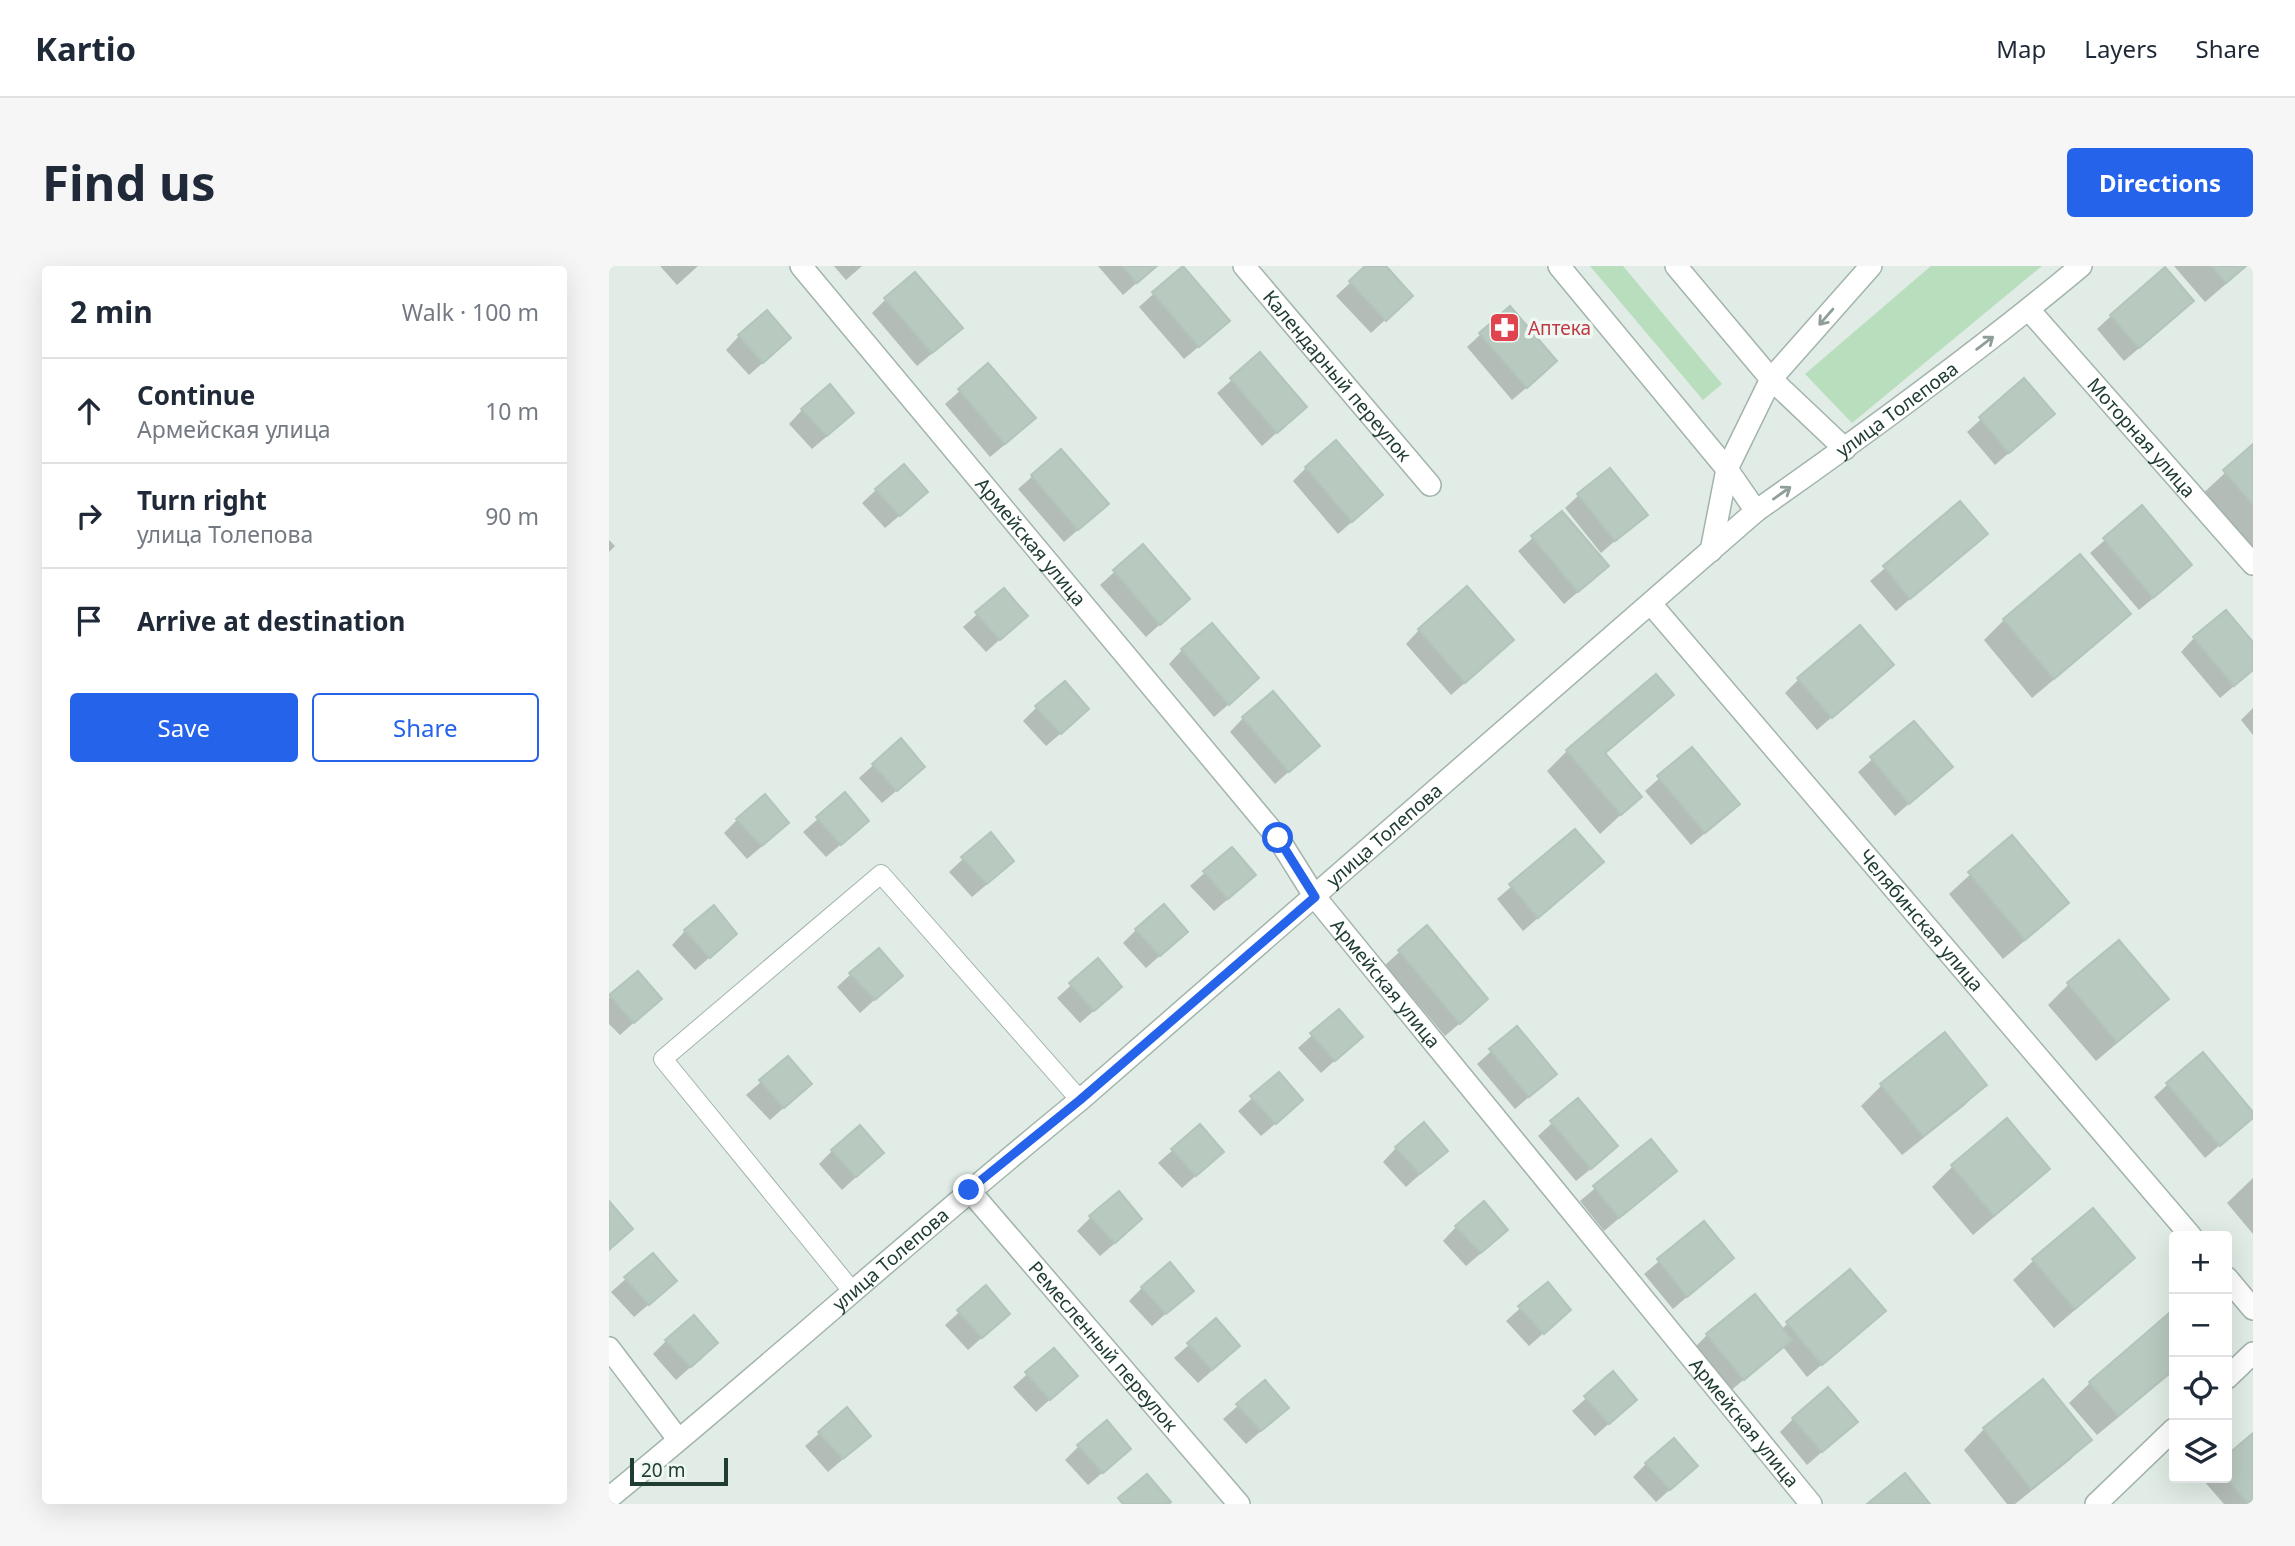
<!DOCTYPE html>
<html lang="en">
<head>
<meta charset="utf-8">
<style>
	:root { --surface:#fff; --page:#f6f6f7; --text:#1f2937; --muted:#747a83; --line:#e0e1e3; --accent:#2563eb }
	body { margin:0; font-family:"Noto Sans",sans-serif; background:var(--page); color:var(--text) }
	.controls { position:absolute; right:21px; bottom:21px; display:grid; overflow:hidden; border-radius:7px; box-shadow:0 7px 28px #0002 }
	.controls button { width:63px; height:63px; display:grid; place-items:center; padding:0; border:0; border-bottom:2px solid var(--line); background:var(--surface); color:var(--text); font:35px sans-serif }
	.scale { position:absolute; left:21px; bottom:18px; width:98px; box-sizing:border-box; padding-left:7px; border:4px solid #203d31; border-top:0; font-size:19px; line-height:24px; white-space:nowrap; color:#203d31; -webkit-text-stroke:5px #f0f8f3; paint-order:stroke }
	.stop { position:absolute; width:21px; height:21px; margin:-16px; border:5px solid #2563eb; border-radius:50%; background:#fff }
	.stop.end { background:#2563eb; border-color:#fff; box-shadow:0 2px 7px #0008 }
	.list { margin:0; padding:0; list-style:none }
	h2 { display:flex; justify-content:space-between; align-items:center; height:91px; margin:0; padding:0 28px; font-size:30px }
	h2 small { font-size:23px; font-weight:400; color:var(--muted) }
	.list li { display:grid; grid-template-columns:46px 1fr auto; gap:21px; align-items:center; box-sizing:border-box; height:105px; padding:0 28px; border-top:2px solid var(--line) }
	.list b { display:block; font-size:26px; white-space:nowrap }
	.list p { margin:0; font-size:23px; white-space:nowrap; color:var(--muted) }
	.list em { font-size:23px; font-style:normal; color:var(--muted) }
	.actions { display:flex; gap:14px; padding:21px 28px }
	.actions a { flex:1; padding:16px 0; border:2px solid var(--accent); border-radius:7px; text-align:center; font-size:24px; color:var(--accent) }
	.actions .main { background:var(--accent); color:#fff }
	.icon { flex:none; width:38px; height:38px; fill:none; stroke:currentColor; stroke-width:2; stroke-linecap:round; stroke-linejoin:round }
	.map { position:relative; flex:none; width:1644px; height:1238px; overflow:hidden; border-radius:7px }
	header { display:flex; align-items:center; gap:42px; box-sizing:border-box; height:98px; padding:0 35px; background:var(--surface); border-bottom:2px solid var(--line) }
	header strong { font-size:33px }
	nav { display:flex; gap:38px; margin-inline-start:auto; font-size:24px }
	.intro { display:flex; align-items:center; justify-content:space-between; box-sizing:border-box; height:168px; padding:0 42px }
	h1 { margin:0; font-size:49px }
	.button { padding:18px 32px; border-radius:7px; background:var(--accent); color:#fff; font-size:24px; font-weight:700 }
	main { display:flex; gap:42px; padding:0 42px }
	aside { flex:1; background:var(--surface); border-radius:7px; box-shadow:0 7px 28px #0002 }
	.map>svg:first-child { display:block }
</style>
</head>
<body>
<header>
<strong>Kartio</strong>
<nav><a>Map</a><a>Layers</a><a>Share</a></nav>
</header>
<div class="intro"><h1>Find us</h1><a class="button">Directions</a></div>
<main>
<aside>
<h2>2 min<small>Walk · 100 m</small></h2>
<ul class="list">
<li><svg class="icon" aria-label="ahead" viewBox="0 0 24 24"><path d="M12 20V5M6 11l6-6 6 6"/></svg><div><b>Continue</b><p>Армейская улица</p></div><em>10 m</em></li>
<li><svg class="icon" aria-label="right" viewBox="0 0 24 24"><path d="M7 20v-9h11M14 6l5 5-5 5"/></svg><div><b>Turn right</b><p>улица Толепова</p></div><em>90 m</em></li>
<li><svg class="icon" aria-label="arrive" viewBox="0 0 24 24"><path d="M6 21V4h12l-3 4 3 4H6"/></svg><div><b>Arrive at destination</b></div></li>
</ul>
<div class="actions"><a class="main">Save</a><a>Share</a></div>
</aside>
<div class="map">
<svg width="1644" height="1238" viewBox="0 0 1644 1238">
	<rect width="100%" height="100%" fill="#e0ece5"/>
	<g fill="#b8debd">
		<polygon points="981,0 1014,0 1113,118 1094,134"/>
		<polygon points="1322,0 1433,0 1243,157 1196,108"/>
	</g>
	<g fill="#0003">
		<polygon points="51,0 89,0 68,19"/>
		<polygon points="225,0 253,0 237,14"/>
		<polygon points="489,0 547,0 514,29"/>
		<polygon points="759,0 775,0 788,43 762,67 727,30"/>
		<polygon points="1565,0 1638,0 1596,36"/>
		<polygon points="573,2 605,68 575,93 530,41"/>
		<polygon points="276,34 338,75 308,100 263,47"/>
		<polygon points="1569,49 1515,95 1488,63 1502,50"/>
		<polygon points="872,68 933,109 903,134 858,81"/>
		<polygon points="130,70 166,86 140,109 117,84"/>
		<polygon points="651,89 696,141 653,180 608,127"/>
		<polygon points="379,100 411,166 381,191 336,138"/>
		<polygon points="1415,114 1430,161 1386,199 1358,166"/>
		<polygon points="193,144 230,160 203,183 180,158"/>
		<polygon points="1644,181 1644,296 1589,232"/>
		<polygon points="452,185 484,251 455,276 409,223"/>
		<polygon points="697,202 758,243 729,268 684,215"/>
		<polygon points="267,224 303,239 276,262 253,237"/>
		<polygon points="970,229 1036,249 992,287 956,242"/>
		<polygon points="1351,238 1376,268 1287,345 1261,315"/>
		<polygon points="1533,242 1568,312 1530,344 1481,287"/>
		<polygon points="952,247 984,313 955,338 909,285"/>
		<polygon points="0,274 6,280 0,286"/>
		<polygon points="534,280 568,343 537,371 491,319"/>
		<polygon points="1471,290 1519,348 1499,368 1423,432 1375,374 1395,354"/>
		<polygon points="395,324 417,350 377,386 354,361"/>
		<polygon points="810,364 889,388 842,429 797,378"/>
		<polygon points="1585,372 1644,379 1644,404 1611,432 1572,386"/>
		<polygon points="573,384 634,426 605,451 560,398"/>
		<polygon points="1283,399 1208,464 1176,427 1190,413"/>
		<polygon points="1046,410 1062,429 1042,449 995,489 1031,531 991,568 938,505 958,485"/>
		<polygon points="428,441 464,457 437,480 414,455"/>
		<polygon points="1644,442 1644,469 1632,454"/>
		<polygon points="634,452 709,480 666,518 621,466"/>
		<polygon points="1304,457 1341,501 1286,550 1249,506"/>
		<polygon points="291,475 300,514 273,537 250,512"/>
		<polygon points="1083,483 1115,551 1082,579 1036,525"/>
		<polygon points="236,529 244,568 217,591 194,566"/>
		<polygon points="128,554 165,570 138,593 115,567"/>
		<polygon points="966,565 993,596 914,665 888,633"/>
		<polygon points="1402,571 1458,637 1437,657 1394,693 1340,628"/>
		<polygon points="622,583 631,623 605,645 581,620"/>
		<polygon points="354,593 390,608 363,631 340,606"/>
		<polygon points="817,662 864,746 836,770 776,699"/>
		<polygon points="527,664 563,679 537,702 514,677"/>
		<polygon points="76,665 113,681 86,704 63,679"/>
		<polygon points="489,695 497,734 471,757 448,732"/>
		<polygon points="28,707 51,733 11,769 0,758 0,732"/>
		<polygon points="242,708 292,710 251,747 228,721"/>
		<polygon points="1459,719 1557,733 1537,753 1487,795 1439,739"/>
		<polygon points="730,745 752,771 712,807 689,782"/>
		<polygon points="907,763 946,808 906,843 868,798"/>
		<polygon points="179,792 187,831 161,854 137,829"/>
		<polygon points="670,808 679,847 652,870 629,845"/>
		<polygon points="1376,818 1356,839 1293,889 1252,840 1273,819"/>
		<polygon points="1559,818 1644,850 1596,892 1545,831"/>
		<polygon points="943,857 994,893 967,915 929,870"/>
		<polygon points="591,860 599,899 573,922 549,897"/>
		<polygon points="1042,875 1066,905 995,965 971,935"/>
		<polygon points="787,882 837,885 797,921 774,896"/>
		<polygon points="223,885 259,900 233,924 210,898"/>
		<polygon points="1344,900 1438,903 1418,923 1364,969 1323,921"/>
		<polygon points="1644,912 1644,968 1618,937"/>
		<polygon points="482,951 518,967 491,990 468,965"/>
		<polygon points="1095,957 1123,992 1064,1043 1035,1008"/>
		<polygon points="847,961 884,977 857,1000 834,975"/>
		<polygon points="44,989 52,1028 25,1051 2,1026"/>
		<polygon points="1524,992 1503,1012 1445,1062 1404,1014 1425,994"/>
		<polygon points="938,1018 946,1057 920,1080 897,1055"/>
		<polygon points="377,1022 385,1061 359,1084 336,1059"/>
		<polygon points="533,1022 583,1024 543,1060 520,1035"/>
		<polygon points="1565,1045 1565,1105 1488,1169 1460,1137 1481,1117"/>
		<polygon points="607,1055 615,1094 589,1117 565,1092"/>
		<polygon points="1178,1058 1261,1058 1198,1111 1174,1081 1120,1126 1085,1082 1098,1069 1172,1064"/>
		<polygon points="57,1075 93,1091 67,1114 44,1088"/>
		<polygon points="445,1084 467,1110 427,1146 404,1121"/>
		<polygon points="1004,1108 1012,1147 986,1170 963,1145"/>
		<polygon points="656,1116 664,1155 637,1178 614,1153"/>
		<polygon points="1434,1116 1481,1173 1461,1194 1406,1238 1398,1238 1355,1184 1375,1163"/>
		<polygon points="238,1143 246,1183 219,1206 196,1180"/>
		<polygon points="1184,1153 1247,1156 1198,1199 1171,1166"/>
		<polygon points="1644,1169 1644,1233 1638,1238 1615,1238 1594,1214 1596,1212 1618,1212 1618,1192"/>
		<polygon points="470,1180 506,1196 479,1219 456,1194"/>
		<polygon points="1037,1198 1073,1213 1047,1236 1024,1211"/>
	</g>
	<g fill="#b8c9c0" stroke="#b2c5bb" stroke-width="2">
		<polygon points="513,0 548,0 528,17"/>
		<polygon points="574,0 621,55 590,81 543,26"/>
		<polygon points="756,0 777,0 804,30 777,55 740,15"/>
		<polygon points="1603,0 1637,0 1617,17"/>
		<polygon points="1556,1 1585,35 1530,82 1501,49"/>
		<polygon points="306,6 354,62 323,87 275,32"/>
		<polygon points="901,40 948,95 918,122 870,67"/>
		<polygon points="158,44 182,72 154,97 129,69"/>
		<polygon points="651,86 698,141 668,167 621,112"/>
		<polygon points="379,97 427,152 396,178 349,123"/>
		<polygon points="1415,112 1446,148 1400,187 1370,151"/>
		<polygon points="221,118 245,147 218,170 192,143"/>
		<polygon points="727,174 774,229 743,256 696,201"/>
		<polygon points="1644,178 1644,239 1614,204"/>
		<polygon points="452,183 500,238 469,264 422,209"/>
		<polygon points="295,198 319,226 291,250 266,223"/>
		<polygon points="1001,202 1039,249 1006,275 968,228"/>
		<polygon points="1351,235 1379,268 1301,333 1274,300"/>
		<polygon points="1533,239 1583,299 1544,332 1494,272"/>
		<polygon points="953,245 1000,300 969,326 922,270"/>
		<polygon points="534,278 581,333 551,359 504,304"/>
		<polygon points="1471,288 1522,348 1445,413 1394,353"/>
		<polygon points="858,320 905,374 856,417 809,363"/>
		<polygon points="395,322 419,350 391,374 366,346"/>
		<polygon points="1617,344 1644,376 1644,404 1625,420 1584,371"/>
		<polygon points="603,357 650,412 620,439 572,383"/>
		<polygon points="1251,359 1285,399 1223,452 1188,412"/>
		<polygon points="1047,408 1065,429 996,487 1033,531 1012,549 957,484"/>
		<polygon points="456,415 480,443 452,468 426,440"/>
		<polygon points="664,425 711,480 680,506 633,451"/>
		<polygon points="1305,455 1344,501 1300,538 1261,491"/>
		<polygon points="292,472 316,501 288,525 263,498"/>
		<polygon points="1083,481 1131,538 1096,567 1048,510"/>
		<polygon points="236,526 260,555 232,579 207,551"/>
		<polygon points="156,528 180,557 153,580 127,553"/>
		<polygon points="966,563 995,596 929,652 900,618"/>
		<polygon points="382,566 405,595 378,618 352,591"/>
		<polygon points="1403,569 1460,637 1416,674 1359,606"/>
		<polygon points="623,581 647,609 619,633 594,605"/>
		<polygon points="555,638 579,666 551,690 526,663"/>
		<polygon points="105,639 128,668 101,692 75,664"/>
		<polygon points="818,659 879,733 851,758 789,684"/>
		<polygon points="1510,674 1560,733 1508,776 1458,717"/>
		<polygon points="270,682 294,710 266,734 240,707"/>
		<polygon points="489,692 513,721 485,745 460,717"/>
		<polygon points="29,705 53,733 25,757 0,729"/>
		<polygon points="730,743 754,771 726,795 701,767"/>
		<polygon points="908,760 948,808 920,831 880,783"/>
		<polygon points="1336,766 1378,819 1314,870 1271,818"/>
		<polygon points="1594,786 1644,846 1644,852 1611,880 1557,817"/>
		<polygon points="179,790 203,818 175,842 150,814"/>
		<polygon points="670,806 694,834 667,858 641,830"/>
		<polygon points="969,832 1009,880 982,903 941,855"/>
		<polygon points="1398,852 1441,903 1385,950 1342,899"/>
		<polygon points="815,856 839,885 811,908 786,881"/>
		<polygon points="591,858 615,886 587,910 562,883"/>
		<polygon points="251,859 275,887 247,911 222,884"/>
		<polygon points="1042,873 1068,905 1010,952 984,920"/>
		<polygon points="510,925 533,953 506,977 480,950"/>
		<polygon points="0,935 24,963 0,984"/>
		<polygon points="875,935 899,964 872,987 846,960"/>
		<polygon points="1484,942 1526,992 1466,1043 1423,993"/>
		<polygon points="1095,955 1125,992 1078,1031 1048,993"/>
		<polygon points="44,987 68,1015 40,1039 15,1011"/>
		<polygon points="561,996 585,1025 557,1048 532,1021"/>
		<polygon points="1241,1003 1277,1045 1213,1099 1177,1056"/>
		<polygon points="939,1016 962,1044 935,1068 909,1040"/>
		<polygon points="377,1019 401,1048 373,1072 348,1044"/>
		<polygon points="1146,1028 1183,1074 1135,1114 1097,1068"/>
		<polygon points="1565,1043 1565,1103 1509,1150 1480,1116"/>
		<polygon points="85,1049 109,1077 82,1101 56,1074"/>
		<polygon points="607,1052 631,1080 603,1104 578,1077"/>
		<polygon points="445,1082 469,1110 441,1134 416,1106"/>
		<polygon points="1004,1105 1028,1134 1000,1158 975,1130"/>
		<polygon points="1434,1113 1483,1174 1422,1223 1374,1162"/>
		<polygon points="656,1114 680,1142 652,1165 627,1138"/>
		<polygon points="1219,1121 1249,1156 1213,1186 1183,1152"/>
		<polygon points="238,1141 262,1170 234,1193 209,1166"/>
		<polygon points="498,1154 522,1183 494,1207 468,1179"/>
		<polygon points="1644,1167 1644,1233 1639,1237 1617,1212 1618,1189"/>
		<polygon points="1065,1172 1089,1200 1061,1224 1036,1197"/>
		<polygon points="1296,1207 1321,1238 1258,1238"/>
		<polygon points="538,1208 562,1236 560,1238 514,1238 509,1232"/>
	</g>
	<g fill="none" stroke-linecap="round" stroke-linejoin="round">
		<defs>
			<polyline id="service" points="244,1026 54,793 272,608 471,834"/>
			<g id="minor">
				<path id="s1" d="M192,0L669,572L706,631L1202,1238"/>
				<path id="s2" d="M635,0L821,219"/>
				<polyline points="950,0 1118,203 1147,245"/>
				<path id="s3" d="M1420,44L1644,298"/>
				<path id="s4" d="M1042,338L1582,970"/>
				<path id="s5" d="M360,924L630,1238"/>
				<polyline points="1618,1012 1644,1043"/>
				<polyline points="0,1082 69,1173"/>
				<polyline points="1618,1112 1644,1087"/>
				<polyline points="1487,1238 1565,1163"/>
			</g>
			<g id="tertiary">
				<polyline points="1067,0 1162,113 1236,183"/>
				<polyline points="1102,285 1118,203 1162,113 1262,0"/>
				<path id="s6" d="M0,1232C159,1102 311,964 471,834L1147,245C1258,167 1368,87 1472,0"/>
			</g>
		</defs>
		<use href="#service" stroke="#a3b4ab" stroke-width="20"/>
		<use href="#minor" stroke="#a3b4ab" stroke-width="24"/>
		<use href="#tertiary" stroke="#a3b4ab" stroke-width="24"/>
		<use href="#service" stroke="#fff" stroke-width="18"/>
		<use href="#minor" stroke="#fff" stroke-width="21"/>
		<use href="#tertiary" stroke="#fff" stroke-width="21"/>
	</g>
	<defs><path id="oneway-shaft" d="M-6 0H5M1.5-3L5.5 0L1.5 3" fill="none" stroke-width="1.6" stroke-linecap="round" stroke-linejoin="round" transform="scale(1.75)"/></defs>
	<g stroke="#909e98">
		<use href="#oneway-shaft" transform="translate(1217 51) rotate(131)"/>
		<use href="#oneway-shaft" transform="translate(1376 77) rotate(-37)"/>
		<use href="#oneway-shaft" transform="translate(1173 227) rotate(-35)"/>
	</g>
	<g fill="none" stroke-linecap="round" stroke-linejoin="round">
		<polyline stroke="#2563eb" stroke-width="9" points="360,924 471,834 706,631 669,572"/>
	</g>
	<defs>
		<symbol id="pharmacy-square" viewBox="-11 -11 22 22"><rect x="-9" y="-9" width="18" height="18" rx="4" fill="#e0444e" stroke="#f0f8f3"/><path d="M-2-6h4v4h4v4h-4v4h-4v-4h-4v-4h4Z" fill="#fff"/></symbol>
	</defs>
	<g fill-rule="evenodd">
		<use href="#pharmacy-square" x="878" y="44" width="35" height="35"/>
	</g>
	<g text-anchor="middle" stroke-width="7" stroke-linejoin="round" paint-order="stroke">
		<g font-size="19" fill="#be3a42" stroke="#f0f8f3" text-anchor="start">
			<text x="919" y="69">Аптека</text>
		</g>
		<g font-size="19" fill="#203d31" stroke="#f0f8f3">
			<text dy="7" stroke="none"><textPath href="#s2" startOffset="144">Календарный переулок</textPath></text>
			<text dy="7" stroke="none"><textPath href="#s6" startOffset="1687">улица Толепова</textPath></text>
			<text dy="7" stroke="none"><textPath href="#s3" startOffset="170">Моторная улица</textPath></text>
			<text dy="7" stroke="none"><textPath href="#s1" startOffset="359">Армейская улица</textPath></text>
			<text dy="7" stroke="none"><textPath href="#s6" startOffset="1020">улица Толепова</textPath></text>
			<text dy="7" stroke="none"><textPath href="#s4" startOffset="416">Челябинская улица</textPath></text>
			<text dy="7" stroke="none"><textPath href="#s1" startOffset="926">Армейская улица</textPath></text>
			<text dy="7" stroke="none"><textPath href="#s6" startOffset="369">улица Толепова</textPath></text>
			<text dy="7" stroke="none"><textPath href="#s5" startOffset="206">Ремесленный переулок</textPath></text>
			<text dy="7" stroke="none"><textPath href="#s1" startOffset="1493">Армейская улица</textPath></text>
		</g>
	</g>
</svg>
<div class="controls">
<button>+</button>
<button>−</button>
<button><svg class="icon" aria-label="locate" viewBox="0 0 24 24"><circle cx="12" cy="12" r="6"/><path d="M12 2v4M12 18v4M2 12h4M18 12h4"/></svg></button>
<button><svg class="icon" aria-label="layers" viewBox="0 0 24 24"><path d="M12 4l9 5-9 5-9-5zM3 14l9 5 9-5"/></svg></button>
</div>
<div class="scale">20 m</div>
<div class="stop" style="left:669px;top:572px"></div>
<div class="stop end" style="left:360px;top:924px"></div>
</div>
</main>
</body>
</html>
